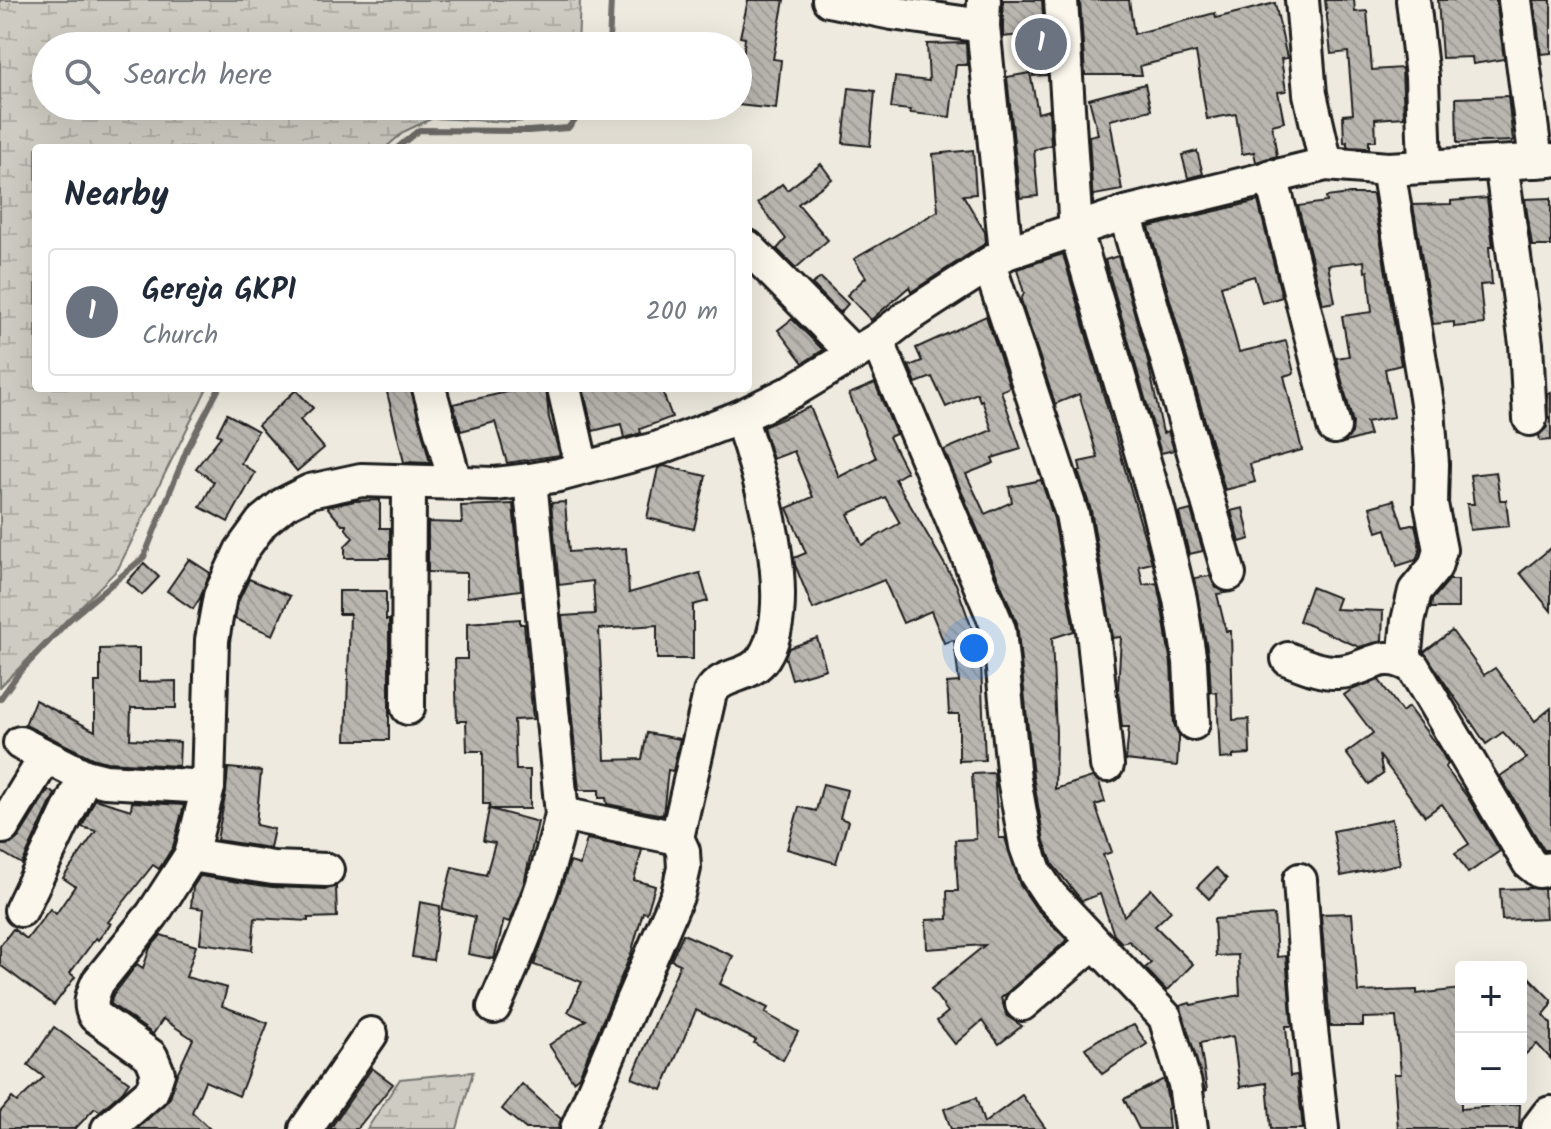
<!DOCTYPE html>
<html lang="en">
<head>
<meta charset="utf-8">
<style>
	:root { --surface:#fff; --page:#f6f6f7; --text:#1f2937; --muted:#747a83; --line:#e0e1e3; --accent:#111827 }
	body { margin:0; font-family:Kalam,sans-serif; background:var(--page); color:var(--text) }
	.controls { position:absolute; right:24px; bottom:24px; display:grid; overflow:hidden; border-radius:8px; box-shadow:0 8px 32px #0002 }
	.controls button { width:72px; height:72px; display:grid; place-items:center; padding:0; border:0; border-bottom:2px solid var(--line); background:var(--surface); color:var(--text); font:40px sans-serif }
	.you { position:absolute; left:974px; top:648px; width:28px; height:28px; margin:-20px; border:6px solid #fff; border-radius:50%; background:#1a73e8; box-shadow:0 0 0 12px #1a73e833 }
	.badge { display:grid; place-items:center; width:52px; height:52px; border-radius:50%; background:var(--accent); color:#fff; font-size:26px; font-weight:700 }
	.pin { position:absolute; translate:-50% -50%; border:4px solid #fff; box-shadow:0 2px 8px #0006 }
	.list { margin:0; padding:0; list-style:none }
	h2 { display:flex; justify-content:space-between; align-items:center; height:104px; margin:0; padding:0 32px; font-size:34px }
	h2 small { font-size:26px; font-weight:400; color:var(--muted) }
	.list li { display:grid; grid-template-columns:52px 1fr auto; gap:24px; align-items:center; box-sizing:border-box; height:128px; margin:0 16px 16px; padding:0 16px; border:2px solid var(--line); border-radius:8px }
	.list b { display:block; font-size:30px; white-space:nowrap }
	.list p { margin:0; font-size:26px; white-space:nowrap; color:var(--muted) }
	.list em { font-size:26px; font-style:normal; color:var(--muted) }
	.icon { flex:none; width:44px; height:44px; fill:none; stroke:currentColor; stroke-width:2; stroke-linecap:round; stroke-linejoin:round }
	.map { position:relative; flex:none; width:1551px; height:1129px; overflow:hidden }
	.search { position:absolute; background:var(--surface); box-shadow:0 8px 32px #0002; left:32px; top:32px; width:720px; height:88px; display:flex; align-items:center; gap:20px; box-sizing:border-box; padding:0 28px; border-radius:44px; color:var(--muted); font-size:30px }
	.panel { position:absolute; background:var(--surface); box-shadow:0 8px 32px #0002; left:32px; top:144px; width:720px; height:248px; border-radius:8px }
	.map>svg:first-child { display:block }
</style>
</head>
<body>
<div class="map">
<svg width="1551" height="1129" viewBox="0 0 1551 1129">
	<defs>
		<pattern id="wetland-marsh" width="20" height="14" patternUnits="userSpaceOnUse" patternTransform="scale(2)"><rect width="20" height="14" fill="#ceccc2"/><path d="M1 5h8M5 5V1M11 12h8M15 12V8" fill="none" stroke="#b0afa6"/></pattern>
		<pattern id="building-back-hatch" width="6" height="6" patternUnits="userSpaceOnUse" patternTransform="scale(2)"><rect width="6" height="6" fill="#b9b6af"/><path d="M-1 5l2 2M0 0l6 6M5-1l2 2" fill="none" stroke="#9e9c96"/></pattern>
	</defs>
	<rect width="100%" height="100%" fill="#eeeadf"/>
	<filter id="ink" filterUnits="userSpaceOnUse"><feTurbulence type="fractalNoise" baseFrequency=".0125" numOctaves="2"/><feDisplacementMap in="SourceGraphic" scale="16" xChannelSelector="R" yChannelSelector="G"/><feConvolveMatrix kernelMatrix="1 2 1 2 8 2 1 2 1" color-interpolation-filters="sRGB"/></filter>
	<g filter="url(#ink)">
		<g fill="url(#wetland-marsh)" stroke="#75746f" stroke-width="2">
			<polygon points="0,0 580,0 578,46 46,46 46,106 557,106 547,119 513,122 433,118 405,131 385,148 36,148 36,388 207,388 118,569 0,687"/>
			<polygon points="473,1072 457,1129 367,1129 400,1079"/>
		</g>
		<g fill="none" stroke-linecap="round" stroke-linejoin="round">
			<g stroke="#6f6d69" stroke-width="6">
				<polyline points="609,46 611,0"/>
				<polyline points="397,148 419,130 528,131 568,128 586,106"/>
				<polyline points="0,699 19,673 69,620 144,557 187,449 219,388"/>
			</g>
		</g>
		<g fill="url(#building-back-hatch)" stroke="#1c1c1c" stroke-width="2" fill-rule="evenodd">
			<polygon points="748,0 784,0 773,59 781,60 776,109 738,105 745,38 740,37"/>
			<polygon points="1003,0 1042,0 1047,75 1033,76 1032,34 1003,37"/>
			<polygon points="1080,0 1129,0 1134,34 1215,13 1216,18 1275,3 1287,58 1281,59 1286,91 1278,92 1284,122 1272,125 1277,156 1256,162 1254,152 1242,154 1236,114 1207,119 1196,52 1140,66 1142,75 1085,75"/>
			<polygon points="1325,0 1354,0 1355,12 1367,11 1372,70 1402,68 1404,117 1375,119 1376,141 1369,141 1369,148 1347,147 1347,142 1344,143 1343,115 1353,114 1348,52 1331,54"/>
			<polygon points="1438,0 1496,0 1504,59 1473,64 1472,57 1442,58"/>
			<polygon points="1534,0 1551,0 1551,53 1541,54"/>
			<polygon points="966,43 967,65 956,65 950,117 910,113 911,110 891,108 895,77 929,81 927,44"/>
			<polygon points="1030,73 1038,113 1049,110 1051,145 1034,150 1038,196 1020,198 1007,77"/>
			<polygon points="1145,84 1151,110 1110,120 1122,190 1094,195 1093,204 1089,136 1098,134 1089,99"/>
			<polygon points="849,88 875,91 870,146 843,143"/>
			<polygon points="1508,96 1513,141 1457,143 1456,98"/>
			<polygon points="973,150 976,194 963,195 985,232 986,243 911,292 909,287 871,320 847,295 866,277 854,259 938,211 933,154"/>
			<polygon points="1197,151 1203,174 1188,178 1182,155"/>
			<polygon points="821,164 832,179 798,204 828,240 796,268 777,249 786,239 758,203 782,184 787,190"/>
			<polygon points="1350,194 1373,194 1401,365 1385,369 1394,417 1366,422 1370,435 1343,443 1352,433 1353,423 1336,358 1349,356 1342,316 1372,312 1368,271 1365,272 1364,261 1328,265 1335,302 1323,304 1298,206 1327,202 1326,197"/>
			<polygon points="1487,198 1493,247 1489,247 1492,284 1480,285 1484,324 1454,327 1454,322 1433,324 1413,205 1451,204 1451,201"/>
			<polygon points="1551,198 1551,246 1532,246 1525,199"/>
			<polygon points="1258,201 1282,297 1262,303 1254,276 1221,286 1239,352 1286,341 1294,373 1284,376 1302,450 1250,464 1255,482 1225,490 1149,227"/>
			<polygon points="1063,254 1152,563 1139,566 1143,585 1157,583 1161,603 1171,664 1174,724 1179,735 1177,766 1126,760 1129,727 1122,727 1118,690 1121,637 1113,638 1091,510 1078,471 1081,471 1079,462 1098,458 1079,394 1055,404 1021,300 1024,293 1017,269"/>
			<polygon points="1118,256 1147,357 1163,433 1168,431 1174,450 1161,453 1105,260"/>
			<polygon points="821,278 848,304 840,313 812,284"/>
			<polygon points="986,316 1010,387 1001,391 1021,449 992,458 994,463 966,474 985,514 1012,502 1009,487 1041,480 1054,519 1074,631 1052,638 1056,733 1055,789 1092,777 1099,782 1105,802 1095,805 1112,852 1103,855 1124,916 1151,889 1171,911 1155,926 1193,964 1167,991 1145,968 1151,963 1129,941 1122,943 1114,935 1100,894 1082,901 1053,865 1044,841 1033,776 1017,623 944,450 992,430 982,400 980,401 977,393 946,407 932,377 916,383 909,366 922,361 916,348"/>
			<polygon points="792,319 823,350 803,363 778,330"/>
			<path d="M875,383L896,434L889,437L907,472L895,479L956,584L976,640H980L985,760L959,761V714H949L947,683L959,682L954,640L944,643L931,611L903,623L884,580L813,609L795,565L794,558L806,553L787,508L813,497L794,451L773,459L763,427L810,407L839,477L876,458L849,394ZM885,497L900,523L862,545L848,514Z"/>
			<polygon points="386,388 411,388 430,463 404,462"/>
			<polygon points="526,388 546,388 549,418 560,455 507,463 495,422 461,431 453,404"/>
			<polygon points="583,388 661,388 672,417 640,429 641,433 624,438 621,424 593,431"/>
			<polygon points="296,390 313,408 300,420 324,448 297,471 258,425"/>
			<polygon points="1551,392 1551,440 1540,441 1539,435 1547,427 1548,393"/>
			<polygon points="227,414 258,431 241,463 255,473 228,522 200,507 214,482 196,468 221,436 217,434"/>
			<polygon points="664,466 706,476 694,529 647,518 658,468"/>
			<polygon points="1496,472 1500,500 1506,500 1509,526 1470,530 1467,504 1474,504 1470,475"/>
			<polygon points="380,500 380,528 390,528 390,558 345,558 345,546 353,538 346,529 346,525 342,525 327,507 355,501"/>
			<polygon points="1394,500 1403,527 1415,524 1420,549 1416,560 1397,566 1386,529 1377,532 1370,507"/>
			<polygon points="565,502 569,552 626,548 629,593 700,573 708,601 693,605 693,659 657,659 657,625 599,629 605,760 642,759 647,733 680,739 673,771 668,770 663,815 607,804 606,798 599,798 599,790 579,790 562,616 595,614 593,581 559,585 551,503"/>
			<polygon points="513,504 521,590 467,597 467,573 428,572 428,522 462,523 461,506"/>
			<polygon points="1243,508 1250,539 1240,542 1231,511"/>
			<polygon points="1191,510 1203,551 1189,554 1179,513"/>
			<polygon points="1551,548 1551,611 1520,573"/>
			<polygon points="189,559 210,573 200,598 193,609 167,591"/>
			<polygon points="144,563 159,577 142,595 127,582"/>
			<polygon points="1210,576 1216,588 1232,592 1217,594 1226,631 1231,631 1233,720 1249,719 1250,754 1233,755 1233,758 1220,759 1217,693 1211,692 1209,659 1194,578"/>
			<polygon points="249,579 290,596 273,635 235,619 238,602"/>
			<polygon points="1449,580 1458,580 1458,608 1431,608 1432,600"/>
			<polygon points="1311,587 1339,598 1335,609 1383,611 1382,641 1359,647 1299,621"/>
			<polygon points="339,591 386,591 386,620 389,620 389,740 346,740 350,614 339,614"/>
			<polygon points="520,619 520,624 524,624 533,719 514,720 516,770 530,770 530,809 490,809 538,822 524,883 509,922 504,920 494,959 468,954 475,917 442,909 452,867 486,875 495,843 483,841 490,804 483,804 483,751 467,751 466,721 457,721 455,659 467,659 467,623"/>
			<polygon points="1452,631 1484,675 1495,668 1535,721 1551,708 1551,850 1544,850 1500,776 1527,758 1503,732 1486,744 1424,652"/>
			<polygon points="817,638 826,669 792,679 785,656 789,648"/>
			<polygon points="139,648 139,682 176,681 176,708 131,708 130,739 180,742 179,766 107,762 92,758 25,725 35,700 95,731 95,682 100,682 100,649"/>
			<polygon points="1379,680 1402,712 1408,707 1440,750 1448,764 1445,767 1468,798 1500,851 1468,873 1455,853 1469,844 1442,804 1425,816 1379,755 1383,774 1369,784 1346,753 1373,733 1344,695 1351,690"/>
			<polygon points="228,768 261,771 256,825 274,829 270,848 217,840 226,791"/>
			<polygon points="994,773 999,838 1005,838 1020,885 1036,908 1067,940 1001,998 1007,1016 1022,1026 999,1044 982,1021 955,1044 937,1021 948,1012 931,989 985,945 927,949 926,920 948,919 947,891 958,891 955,840 976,839 972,774"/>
			<polygon points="823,784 847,790 840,818 848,821 836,863 787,849 799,807 816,811"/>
			<polygon points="48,790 55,794 22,864 0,851 0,845 11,844 19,837"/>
			<polygon points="95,799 131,810 132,802 184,805 173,847 159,869 153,865 108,922 111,924 98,940 96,938 70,973 75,977 54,1005 0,965 0,946 13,929 27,939 50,909 56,914 75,886 63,878 96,831 82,827"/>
			<polygon points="1392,819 1400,864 1341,876 1333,831"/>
			<polygon points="587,839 642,850 634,880 655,886 647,913 643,912 631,954 579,1076 573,1081 549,1045 586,1020 568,1012 582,982 534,965 570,862 580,865"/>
			<polygon points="1216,868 1227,879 1209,899 1197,887"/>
			<polygon points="200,876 272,887 326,889 336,887 337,917 308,918 308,921 255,918 252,950 200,943 204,909 191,907 193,887"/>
			<polygon points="1530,888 1544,889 1546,918 1502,920 1500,889"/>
			<polygon points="420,902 440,906 433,960 412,957"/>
			<polygon points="1352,913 1358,992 1417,990 1417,994 1461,989 1461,1109 1520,1104 1519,1129 1398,1129 1394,1074 1401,1074 1396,1017 1363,1018 1363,1026 1330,1026 1321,914"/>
			<polygon points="1274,915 1277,957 1286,956 1292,1026 1286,1026 1290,1076 1297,1075 1303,1129 1271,1129 1267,1083 1240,1087 1233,1036 1200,1043 1207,1090 1205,1091 1180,1006 1190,1003 1191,1005 1240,995 1238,955 1216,956 1214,919"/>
			<polygon points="683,934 733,956 720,984 768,1008 765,1013 798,1032 783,1060 754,1043 756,1040 696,1010 662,1090 632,1078 680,964 671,960"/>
			<polygon points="161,935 196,946 186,977 227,988 222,1006 268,1023 239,1096 205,1081 192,1112 210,1129 137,1129 170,1098 176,1076 193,1039 163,1019 153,1034 111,1004 112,997 137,964 143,968 150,948"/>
			<polygon points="1521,969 1551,1000 1551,1006 1543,1015 1551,1024 1551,1059 1537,1044 1521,1058"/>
			<polygon points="1134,1025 1147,1044 1102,1074 1085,1048 1101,1038"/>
			<polygon points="54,1027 129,1082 122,1092 100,1111 95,1108 75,1129 0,1129 0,1112 12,1098 17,1102 44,1077 28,1065"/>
			<polygon points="372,1068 393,1084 357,1129 330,1129"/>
			<polygon points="1164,1079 1169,1108 1167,1109 1169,1129 1139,1129 1124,1099"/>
			<polygon points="522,1084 561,1119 558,1129 526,1129 502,1109"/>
			<polygon points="1022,1095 1046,1129 951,1129 944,1109 976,1098 984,1123"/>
		</g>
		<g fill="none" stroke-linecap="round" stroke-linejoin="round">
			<defs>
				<g id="minor">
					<polyline points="829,0 892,13 983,26"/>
					<polyline points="984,0 983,26 1006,253"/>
					<polyline points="1061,0 1076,231 1158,509 1180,599 1190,662 1193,723"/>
					<polyline points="1302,0 1310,94 1326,164"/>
					<polyline points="1413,0 1422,77 1425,166"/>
					<polyline points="1515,0 1536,161"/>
					<polyline points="1501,163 1526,344 1530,419"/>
					<polyline points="1388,169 1428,409 1432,464 1431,504 1440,550 1435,567 1415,591 1408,621 1404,661"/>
					<polyline points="1271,176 1334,427"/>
					<polyline points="1125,213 1229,574"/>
					<polyline points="748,247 854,354"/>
					<polyline points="989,264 1072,514 1093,630 1107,765"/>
					<polyline points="877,340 999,630 1014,779 1026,846 1036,874 1050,895 1165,1017 1185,1084 1191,1129"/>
					<polyline points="429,388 455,482"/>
					<polyline points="564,388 582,468"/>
					<path d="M1288,659C1304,665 1321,673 1338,672C1369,671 1379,647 1413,667L1529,863L1539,871L1551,869"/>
					<polyline points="408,708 409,482"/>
					<polyline points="20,743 85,776 105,781 208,787"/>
					<polyline points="562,814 677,838 683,851 684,868 678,894 577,1129"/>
					<polyline points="3,827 45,758"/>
					<path d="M677,838L710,693C722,672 750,679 764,657C799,603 760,474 740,417"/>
					<polyline points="191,855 273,868 327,870"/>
					<polyline points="1300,880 1309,1011 1322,1129"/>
					<polyline points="21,910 85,776"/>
					<polyline points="1022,1004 1093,943"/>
					<path d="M494,1007C523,943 547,883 562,814L530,480"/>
					<path d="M108,1129L152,1091L158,1073L151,1056L95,1016C88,1004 93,993 98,982L152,915L191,855L208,787L212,640L220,596L241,551L262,522L284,504L310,491L361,480L495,484L530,480L559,475L659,448L740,417L791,392L877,340L907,317L1006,253L1125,213L1326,164L1388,169L1551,160"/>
					<polyline points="306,1129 371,1034"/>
				</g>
				<polyline id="major" points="1542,1129 1551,1117"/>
			</defs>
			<use href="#minor" stroke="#1c1c1c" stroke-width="38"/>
			<use href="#major" stroke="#1c1c1c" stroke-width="46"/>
			<use href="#minor" stroke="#fbf7ec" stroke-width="32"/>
			<use href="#major" stroke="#fbf7ec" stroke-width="40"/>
		</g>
	</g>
</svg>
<div class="controls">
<button>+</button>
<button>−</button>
</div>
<div class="you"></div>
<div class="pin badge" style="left:1041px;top:44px;background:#6b7280">1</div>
<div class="search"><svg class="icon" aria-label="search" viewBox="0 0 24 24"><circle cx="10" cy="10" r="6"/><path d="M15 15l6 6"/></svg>Search here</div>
<section class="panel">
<h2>Nearby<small></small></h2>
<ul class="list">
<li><span class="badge" style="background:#6b7280">1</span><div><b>Gereja GKPI</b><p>Church</p></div><em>200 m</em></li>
</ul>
</section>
</div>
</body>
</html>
